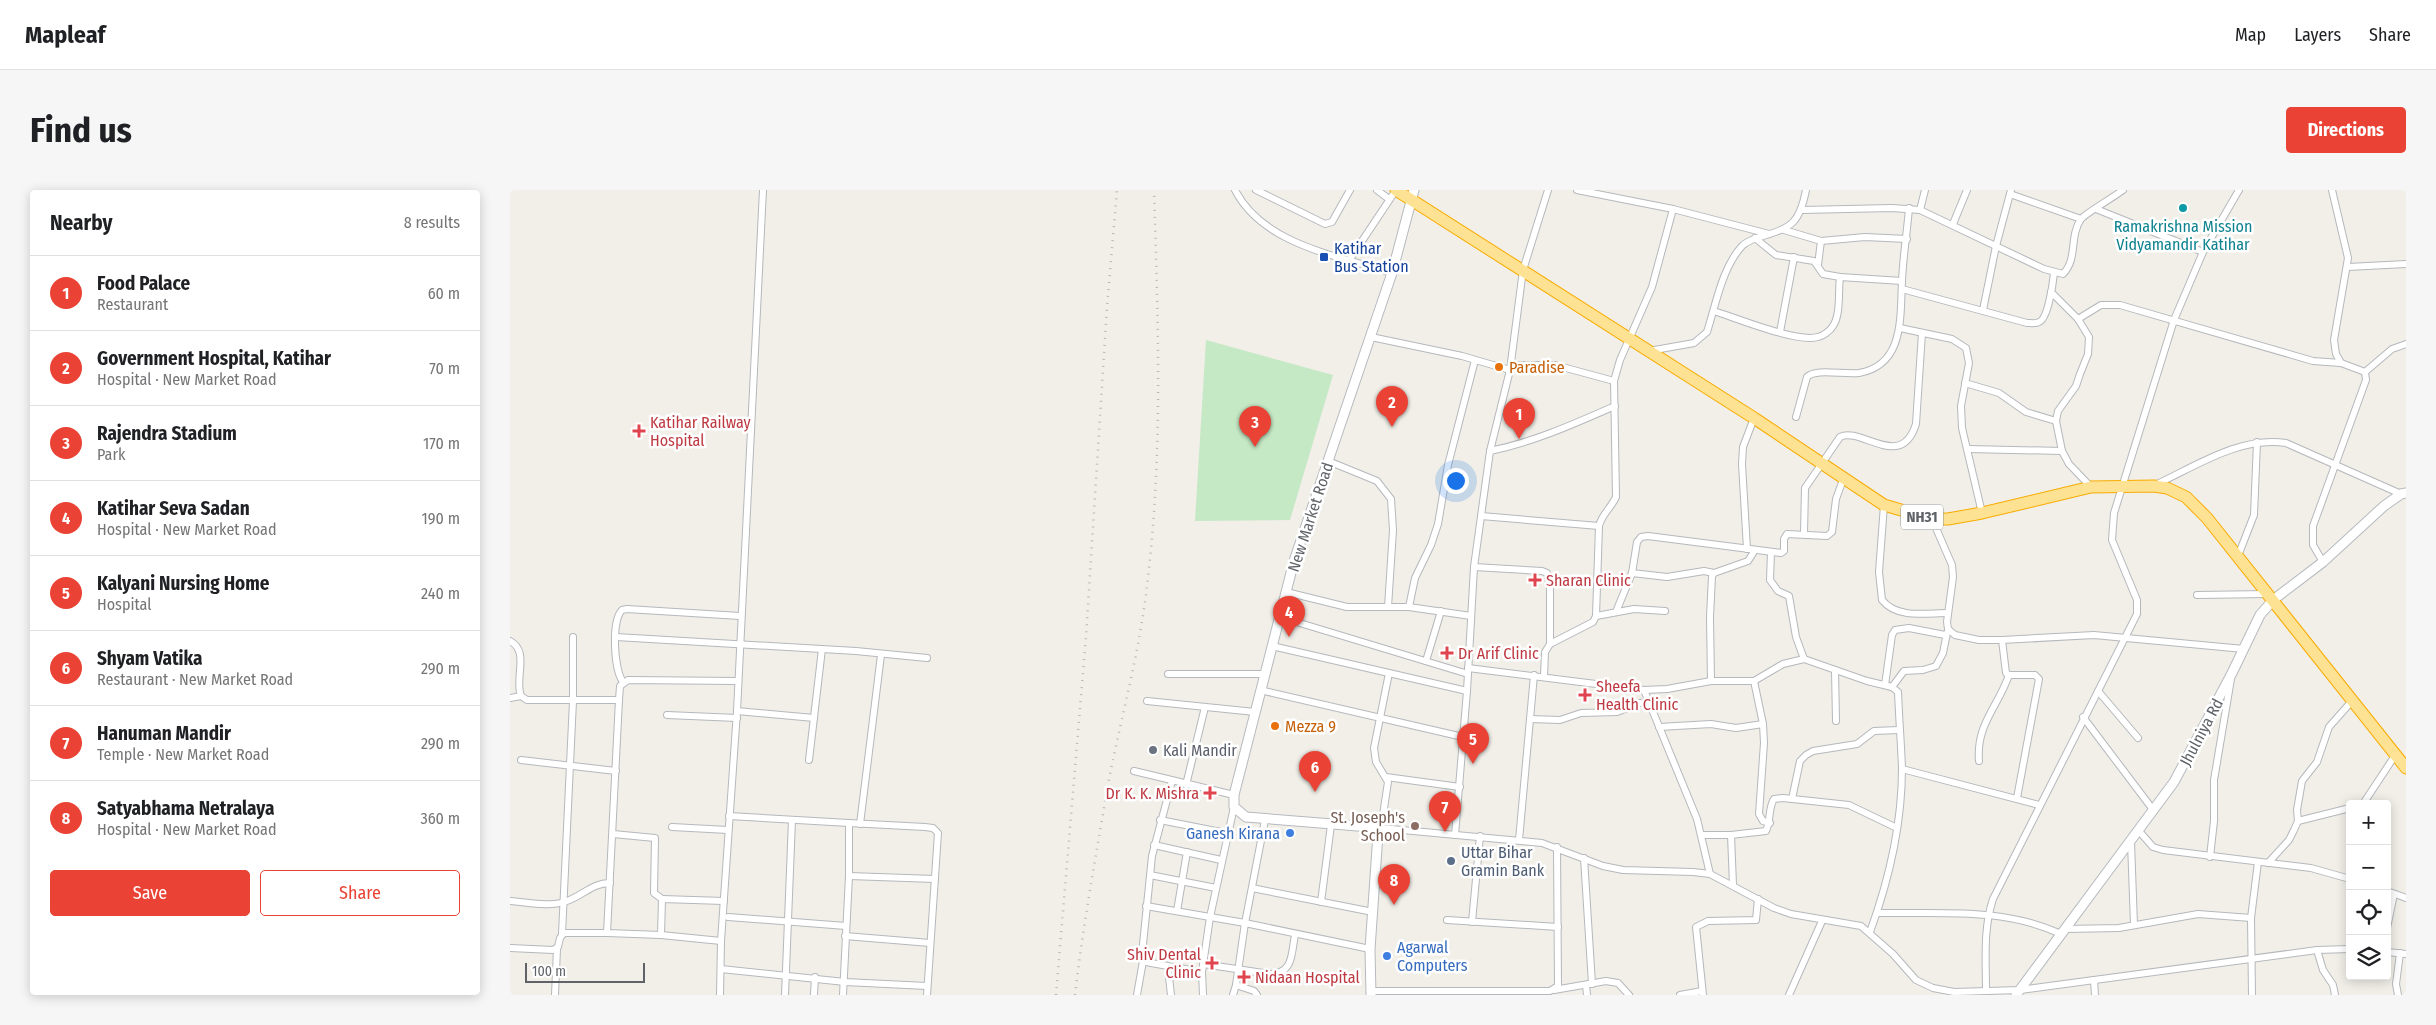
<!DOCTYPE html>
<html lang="en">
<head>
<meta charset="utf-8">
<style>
	:root { --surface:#fff; --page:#f6f6f6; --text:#202124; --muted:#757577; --line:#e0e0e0; --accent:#ea4335 }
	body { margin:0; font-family:"Fira Sans Condensed",sans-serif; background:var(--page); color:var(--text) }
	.controls { position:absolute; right:15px; bottom:15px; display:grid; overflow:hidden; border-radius:5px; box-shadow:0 2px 12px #0003 }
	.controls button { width:45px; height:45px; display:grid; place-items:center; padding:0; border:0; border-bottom:1px solid var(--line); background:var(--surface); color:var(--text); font:25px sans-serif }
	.scale { position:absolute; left:15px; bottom:12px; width:120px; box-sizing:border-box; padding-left:5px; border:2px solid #5f6368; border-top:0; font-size:14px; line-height:18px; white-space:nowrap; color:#5f6368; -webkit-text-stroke:4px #fff; paint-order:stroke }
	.you { position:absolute; left:945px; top:290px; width:18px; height:18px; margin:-12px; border:4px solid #fff; border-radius:50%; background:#1a73e8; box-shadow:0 0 0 8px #1a73e833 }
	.badge { display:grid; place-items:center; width:32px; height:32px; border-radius:50%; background:var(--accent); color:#fff; font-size:16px; font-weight:700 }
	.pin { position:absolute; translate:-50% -41px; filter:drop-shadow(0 1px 2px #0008) }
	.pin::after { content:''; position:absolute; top:26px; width:18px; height:15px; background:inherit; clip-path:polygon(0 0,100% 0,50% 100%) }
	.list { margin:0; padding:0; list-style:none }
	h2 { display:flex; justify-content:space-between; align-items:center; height:65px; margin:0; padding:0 20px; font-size:21px }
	h2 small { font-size:16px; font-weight:400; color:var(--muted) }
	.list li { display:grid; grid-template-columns:32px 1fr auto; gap:15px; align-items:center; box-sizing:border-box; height:75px; padding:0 20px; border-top:1px solid var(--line) }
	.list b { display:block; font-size:19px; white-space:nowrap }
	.list p { margin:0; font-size:16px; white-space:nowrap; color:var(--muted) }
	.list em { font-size:16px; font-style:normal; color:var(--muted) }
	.actions { display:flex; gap:10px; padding:15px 20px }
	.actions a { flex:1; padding:11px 0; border:1px solid var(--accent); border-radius:5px; text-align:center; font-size:18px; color:var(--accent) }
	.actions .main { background:var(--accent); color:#fff }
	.icon { flex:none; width:28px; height:28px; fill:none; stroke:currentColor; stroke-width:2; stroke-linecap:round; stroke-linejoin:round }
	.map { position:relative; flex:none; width:1896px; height:805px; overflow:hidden; border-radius:5px }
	header { display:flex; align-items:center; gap:30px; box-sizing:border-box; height:70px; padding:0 25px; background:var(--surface); border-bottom:1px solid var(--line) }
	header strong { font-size:24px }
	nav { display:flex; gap:28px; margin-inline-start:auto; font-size:18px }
	.intro { display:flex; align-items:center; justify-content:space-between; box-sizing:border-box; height:120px; padding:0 30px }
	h1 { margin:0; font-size:35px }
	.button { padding:12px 22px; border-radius:5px; background:var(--accent); color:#fff; font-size:18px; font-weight:700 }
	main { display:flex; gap:30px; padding:0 30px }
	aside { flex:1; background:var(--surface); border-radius:5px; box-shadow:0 2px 12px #0003 }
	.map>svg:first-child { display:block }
</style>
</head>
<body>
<header>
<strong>Mapleaf</strong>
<nav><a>Map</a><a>Layers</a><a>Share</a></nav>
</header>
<div class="intro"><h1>Find us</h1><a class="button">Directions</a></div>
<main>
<aside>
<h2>Nearby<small>8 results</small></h2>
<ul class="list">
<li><span class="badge">1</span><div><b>Food Palace</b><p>Restaurant</p></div><em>60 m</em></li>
<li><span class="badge">2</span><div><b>Government Hospital, Katihar</b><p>Hospital · New Market Road</p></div><em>70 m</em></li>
<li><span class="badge">3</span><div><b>Rajendra Stadium</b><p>Park</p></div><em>170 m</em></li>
<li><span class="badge">4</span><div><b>Katihar Seva Sadan</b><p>Hospital · New Market Road</p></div><em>190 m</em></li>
<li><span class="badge">5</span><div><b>Kalyani Nursing Home</b><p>Hospital</p></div><em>240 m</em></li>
<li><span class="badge">6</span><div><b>Shyam Vatika</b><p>Restaurant · New Market Road</p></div><em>290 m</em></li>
<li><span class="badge">7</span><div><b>Hanuman Mandir</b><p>Temple · New Market Road</p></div><em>290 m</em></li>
<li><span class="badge">8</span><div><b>Satyabhama Netralaya</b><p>Hospital · New Market Road</p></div><em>360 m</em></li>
</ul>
<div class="actions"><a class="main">Save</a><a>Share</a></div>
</aside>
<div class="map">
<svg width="1896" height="805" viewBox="0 0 1896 805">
	<rect width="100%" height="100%" fill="#f1efe8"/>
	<polygon fill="#c5e8c5" points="696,150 823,185 780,330 685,331"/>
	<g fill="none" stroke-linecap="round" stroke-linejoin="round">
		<defs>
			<g id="street">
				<path d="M725,0C753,55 829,66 882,83"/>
				<polyline points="746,0 815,34 822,32 840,0"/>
				<polyline points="867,0 879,9"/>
				<polyline points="1067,0 1163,19 1259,44"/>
				<polyline points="1500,4 1571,29"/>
				<polyline points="1586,19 1693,62"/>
				<path d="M1292,20L1382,18L1410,20L1534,79L1553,84C1568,69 1559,46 1571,29C1576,23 1604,7 1613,0"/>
				<polyline points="1410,20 1415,0"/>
				<polyline points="1443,34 1457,0"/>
				<polyline points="1274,40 1311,51 1355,47 1397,49"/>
				<polyline points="1245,48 1266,65 1304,71 1313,84 1330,87 1392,91"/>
				<polyline points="840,69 886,0"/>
				<polyline points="1308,75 1311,51"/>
				<polyline points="1838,77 1896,74"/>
				<path d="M1392,99L1517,133C1520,133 1526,134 1529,132C1538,129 1543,93 1544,83"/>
				<polyline points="1541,102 1568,129 1579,147 1578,164 1570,184 1566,196 1548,221 1546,231 1552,261 1559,274 1581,297"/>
				<polyline points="1473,120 1486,56 1501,0"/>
				<path d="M1204,121C1226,128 1287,153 1308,147C1313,146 1320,141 1323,136C1331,124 1328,102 1330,87"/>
				<polyline points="1568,129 1591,115 1610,115 1803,171 1831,173"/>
				<polyline points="1390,138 1442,149 1456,158 1459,173 1451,216 1452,238 1472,323"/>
				<polyline points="1270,142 1284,67"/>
				<polyline points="861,147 952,166 1000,180"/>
				<path d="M1139,161L1184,153L1197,142C1206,114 1212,78 1232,56C1237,51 1246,48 1253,46C1283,38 1290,31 1296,0"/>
				<polyline points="1001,175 1045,175 1104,191"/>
				<polyline points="1855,182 1882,159 1896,154"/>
				<polyline points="1455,193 1489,203 1516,222 1546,231"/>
				<path d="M1286,227L1297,187C1305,178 1334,185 1349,183C1395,175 1390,126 1392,91C1393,67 1397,43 1399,18"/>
				<polyline points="1458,259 1552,261"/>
				<path d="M980,261C1024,252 1064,234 1105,216"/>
				<polyline points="818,271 867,291 881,309 883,340 878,417"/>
				<path d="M1645,295C1686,276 1730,246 1776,253L1891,304"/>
				<path d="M1374,315L1369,382L1372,410C1387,429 1417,423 1438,423"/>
				<polyline points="971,326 1089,336"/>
				<polyline points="1422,329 1442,375 1443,387 1437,432 1438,439 1445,445 1469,450 1492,450 1584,445 1734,459"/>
				<path d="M1294,344L1295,298L1330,247C1351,236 1391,282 1406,234L1412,143"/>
				<polyline points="1237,359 1232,274 1233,257 1244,228"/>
				<polyline points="1261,362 1260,390 1268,401 1279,406 1286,447 1294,469"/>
				<polyline points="1728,366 1744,325 1747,252"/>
				<polyline points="1813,372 1803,355 1803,336 1856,190 1855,182 1831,173 1826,164 1824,150 1838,68 1822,0"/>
				<polyline points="964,377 1032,381 1037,383 1040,395 1040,454"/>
				<polyline points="1122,383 1157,387 1194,381 1204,383"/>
				<polyline points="776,402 837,417 899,417 961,426"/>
				<polyline points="1687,405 1758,404"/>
				<polyline points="899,417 905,388 921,355 928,334 938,275 965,170"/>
				<polyline points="1106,422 1122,383 1127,352 1131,347 1138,346 1271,363 1274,361 1274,349 1277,344 1317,346 1322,342 1326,309 1334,287"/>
				<polyline points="1086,426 1124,419 1155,421"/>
				<polyline points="770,427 958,484"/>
				<polyline points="106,447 346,461 417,468"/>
				<polyline points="1492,450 1496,483 1499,485 1525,485 1529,489 1507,608"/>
				<path d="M0,451C20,461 4,489 11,506L17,510H109"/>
				<polyline points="762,456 957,501"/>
				<polyline points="916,471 931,421"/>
				<path d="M958,478L1134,500L1157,499L1201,491H1244L1273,474L1294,469L1357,491L1382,497L1388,502C1389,527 1391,553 1392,578C1392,633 1379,690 1360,742"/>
				<polyline points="1325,480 1326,531"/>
				<polyline points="658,484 755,484"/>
				<path d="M1034,486L1035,462L1040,454L1083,432L1086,426L1089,336C1092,324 1101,318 1106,307L1104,191L1110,170L1142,97L1163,19"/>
				<polyline points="1201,491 1200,427 1202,386 1204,383 1238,371 1245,360"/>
				<polyline points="1244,491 1253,534 1254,553 1249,624 1253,631 1260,633"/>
				<path d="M113,492C104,480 101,431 112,420L117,419L230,426"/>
				<polyline points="1375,495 1382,445 1385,440 1399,438 1435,445"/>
				<polyline points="1382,497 1394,481 1413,480 1426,476 1433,463 1437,443"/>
				<polyline points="750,500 953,547"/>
				<polyline points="1134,500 1187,629 1200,684"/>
				<polyline points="1588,501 1628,548"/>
				<polyline points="0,508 11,506"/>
				<polyline points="637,511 745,522"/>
				<polyline points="227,521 304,528"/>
				<polyline points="157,525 227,528"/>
				<polyline points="1573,527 1644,621"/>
				<polyline points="1020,529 1050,530 1071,523 1107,522 1130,513 1139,512"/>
				<polyline points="1149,537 1201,534 1226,538 1253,534"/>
				<polyline points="11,570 106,581"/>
				<polyline points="299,570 312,459"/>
				<path d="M1469,571C1466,534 1488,517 1499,485"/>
				<polyline points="1392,579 1529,615"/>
				<polyline points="624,581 724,605"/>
				<polyline points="876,587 950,597"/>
				<polyline points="662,591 642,666 632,764 633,771 641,773 692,782"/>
				<polyline points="676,595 695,517"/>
				<polyline points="1282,609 1290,571 1296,565 1303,561 1347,554 1364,541 1389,540"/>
				<polyline points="1853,614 1886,564"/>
				<polyline points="219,626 339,633"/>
				<polyline points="650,630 716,643"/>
				<polyline points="1788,631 1840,618"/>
				<polyline points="350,634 371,465"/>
				<polyline points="162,637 218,640"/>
				<polyline points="860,637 1032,653 1093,676 1113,680 1183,682 1200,684 1264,718 1281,724 1351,736 1383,764 1406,790 1423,798 1444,802 1510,800 1807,760 1840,759"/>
				<polyline points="871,638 878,592 866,572 864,558 879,483"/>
				<polyline points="1629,641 1643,657 1653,660 1801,678 1840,689"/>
				<polyline points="103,644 145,648 144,703 152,709"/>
				<polyline points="945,645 957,501 964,377 980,261 1000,180 1013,80 1038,0"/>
				<path d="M1192,645H1221L1256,641C1261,631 1258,618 1264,609L1273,608L1339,615L1387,638"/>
				<polyline points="1221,645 1223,695"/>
				<polyline points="1009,650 1024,485"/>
				<polyline points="1621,652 1624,735"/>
				<polyline points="644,655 711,670"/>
				<polyline points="1700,667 1704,631 1704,590 1721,489"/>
				<polyline points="1074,668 1082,794"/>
				<polyline points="1758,673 1779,650 1784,640 1788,631 1787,620 1792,591 1807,572 1819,537 1842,511"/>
				<polyline points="640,685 706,698"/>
				<polyline points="339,686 425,689"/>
				<polyline points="742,698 863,722"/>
				<polyline points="1877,701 1896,708"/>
				<path d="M0,711C17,712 38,717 54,712C72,707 81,693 100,693"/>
				<polyline points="811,712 821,635"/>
				<polyline points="636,716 735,733 860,759"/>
				<polyline points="667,721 677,662"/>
				<path d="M1367,723C1429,724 1493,717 1551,744"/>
				<polyline points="218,727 336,736"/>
				<polyline points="937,730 1048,737"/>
				<polyline points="962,732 970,646"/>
				<polyline points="1877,738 1884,704"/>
				<polyline points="1555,739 1609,738 1688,724 1741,728"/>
				<polyline points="52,744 63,511 63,447"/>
				<polyline points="151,745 152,709 214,711"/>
				<polyline points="335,746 420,753"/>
				<polyline points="211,751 151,745 97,743 109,510 110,496 118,490 228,491"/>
				<polyline points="0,758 43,760 48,757 50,748 54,743 97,743"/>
				<polyline points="1807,760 1813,780 1823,795 1825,805"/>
				<polyline points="1877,762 1896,764"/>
				<path d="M693,774L760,784C784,783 781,764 785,745"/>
				<polyline points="658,778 661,805"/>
				<polyline points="211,779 335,792 417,796"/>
				<polyline points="1584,790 1585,805"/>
				<polyline points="1076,795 1077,805"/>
				<polyline points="1044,800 1096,791 1108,793 1119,805"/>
				<polyline points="861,801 1040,801 1048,796 1047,657"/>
				<path d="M1476,801C1476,770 1473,739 1483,709L1627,424V410L1602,350L1604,323L1664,130L1693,62L1729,0"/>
				<polyline points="45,805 47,759"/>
				<polyline points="210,805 211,751 227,521 253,0"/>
				<polyline points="275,805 282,630"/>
				<polyline points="304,805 305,787"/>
				<polyline points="333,805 339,686 339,633 415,637 423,638 428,643 417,805"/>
				<polyline points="627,805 633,771"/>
				<polyline points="693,805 692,782 700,727 724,617"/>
				<polyline points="723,805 726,795"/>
				<polyline points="747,805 744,801 726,795 735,733 755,630"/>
				<polyline points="1170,805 1192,801"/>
				<polyline points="1193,805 1186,737 1198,731 1246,730 1248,709"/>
				<polyline points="1279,805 1312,731"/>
				<polyline points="1742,805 1741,728 1748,672"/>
				<polyline points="1888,805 1886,794 1890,763"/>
			</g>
			<g id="secondary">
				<polyline points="861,805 860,759 868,644 860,637 736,627 724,617 724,605 784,371 882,83 904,0"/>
				<polyline points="1506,805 1664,592 1722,483 1750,425 1763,410 1813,372 1874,316 1891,304 1896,303"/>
			</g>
			<polyline id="highway" points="886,0 1244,228 1374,315 1422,329 1438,329 1472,323 1581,297 1644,296 1657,298 1676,307 1697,328 1896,578"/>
		</defs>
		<use href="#street" stroke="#b5b8bc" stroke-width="8"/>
		<use href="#secondary" stroke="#b6babf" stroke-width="11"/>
		<use href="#highway" stroke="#f9ab00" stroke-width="13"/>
		<use href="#street" stroke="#fff" stroke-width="6"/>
		<use href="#secondary" stroke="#fff" stroke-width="9"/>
		<use href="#highway" stroke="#fde293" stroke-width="11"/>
		<g stroke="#b6b7b8" stroke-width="2.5" stroke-dasharray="1 6" stroke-linecap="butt">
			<polyline points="546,805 576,447 597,117 607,0"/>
			<path d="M565,805C573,735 586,665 598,595C611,526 631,458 638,387C653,259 648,128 644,0"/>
		</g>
	</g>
	<circle fill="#0f9aa8" stroke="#fff" stroke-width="2" cx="1673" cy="18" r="5"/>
	<rect fill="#1a4fb4" stroke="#fff" stroke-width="2" x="809" y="62" width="10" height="10" rx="2.5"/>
	<g fill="#e8710a" stroke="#fff" stroke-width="2">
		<circle cx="989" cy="177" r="5"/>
		<circle cx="765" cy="536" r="5"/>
	</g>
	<g fill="#e0444e" stroke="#fff" stroke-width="2">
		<path d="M126.5 233.5h5v5h5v5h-5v5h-5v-5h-5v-5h5z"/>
		<path d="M1022.5 382.5h5v5h5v5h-5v5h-5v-5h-5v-5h5z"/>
		<path d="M934.5 455.5h5v5h5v5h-5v5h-5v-5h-5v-5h5z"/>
		<path d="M1072.5 497.5h5v5h5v5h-5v5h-5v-5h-5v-5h5z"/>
		<path d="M697.5 595.5h5v5h5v5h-5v5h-5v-5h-5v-5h5z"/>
		<path d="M699.5 765.5h5v5h5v5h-5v5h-5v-5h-5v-5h5z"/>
		<path d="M731.5 779.5h5v5h5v5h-5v5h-5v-5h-5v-5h5z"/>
	</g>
	<circle fill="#6b7280" stroke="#fff" stroke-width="2" cx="643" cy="560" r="5"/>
	<circle fill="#8d6e63" stroke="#fff" stroke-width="2" cx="905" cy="636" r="5"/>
	<g fill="#3f7fe0" stroke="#fff" stroke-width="2">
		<circle cx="780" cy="643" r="5"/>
		<circle cx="877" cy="766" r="5"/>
	</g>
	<circle fill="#5c6f8a" stroke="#fff" stroke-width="2" cx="941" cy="671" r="5"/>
	<g text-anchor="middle" stroke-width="5" stroke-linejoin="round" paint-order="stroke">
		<rect fill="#fff" stroke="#8f9295" stroke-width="1" x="1391" y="314.5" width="42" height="25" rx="4"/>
		<g font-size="15" font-weight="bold" fill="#5f6368">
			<text x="1412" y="332">NH31</text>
		</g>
		<g font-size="16" fill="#0d838f" stroke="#fff">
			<text x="1673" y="42">Ramakrishna Mission<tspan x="1673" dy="18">Vidyamandir Katihar</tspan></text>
		</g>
		<g font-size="16" fill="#164399" stroke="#fff" text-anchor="start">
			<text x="824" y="64">Katihar<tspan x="824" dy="18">Bus Station</tspan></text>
		</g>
		<g font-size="16" fill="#c56008" stroke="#fff" text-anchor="start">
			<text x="999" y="183">Paradise</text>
			<text x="775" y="542">Mezza 9</text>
		</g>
		<g font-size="16" fill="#be3a42" stroke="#fff" text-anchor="start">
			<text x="140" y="238">Katihar Railway<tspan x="140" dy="18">Hospital</tspan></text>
			<text x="1036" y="396">Sharan Clinic</text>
			<text x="948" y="469">Dr Arif Clinic</text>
			<text x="1086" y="502">Sheefa<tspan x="1086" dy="18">Health Clinic</tspan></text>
			<text x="689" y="609" text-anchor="end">Dr K. K. Mishra</text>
			<text x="691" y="770" text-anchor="end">Shiv Dental<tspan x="691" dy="18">Clinic</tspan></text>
			<text x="745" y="793">Nidaan Hospital</text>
		</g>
		<g font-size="16" fill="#5f6368" stroke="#fff">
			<text transform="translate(800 327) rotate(-72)" y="6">New Market Road</text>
			<text transform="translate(1691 542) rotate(-62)" y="6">Jhulniya Rd</text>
		</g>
		<g font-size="16" fill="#5b616d" stroke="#fff" text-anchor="start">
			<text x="653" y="566">Kali Mandir</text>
		</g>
		<g font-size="16" fill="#785e54" stroke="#fff" text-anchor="end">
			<text x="895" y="633">St. Joseph's<tspan x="895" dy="18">School</tspan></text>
		</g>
		<g font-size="16" fill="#366cbe" stroke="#fff" text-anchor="end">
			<text x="770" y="649">Ganesh Kirana</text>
			<text x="887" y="763" text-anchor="start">Agarwal<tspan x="887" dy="18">Computers</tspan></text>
		</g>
		<g font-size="16" fill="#4e5e75" stroke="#fff" text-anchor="start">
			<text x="951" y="668">Uttar Bihar<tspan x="951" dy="18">Gramin Bank</tspan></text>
		</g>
	</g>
</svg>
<div class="controls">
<button>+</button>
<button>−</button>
<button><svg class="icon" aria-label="locate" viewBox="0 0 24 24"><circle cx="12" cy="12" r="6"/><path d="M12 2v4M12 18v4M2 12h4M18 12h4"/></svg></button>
<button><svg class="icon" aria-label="layers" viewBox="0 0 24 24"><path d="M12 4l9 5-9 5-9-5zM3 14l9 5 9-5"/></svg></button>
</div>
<div class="scale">100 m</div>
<div class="you"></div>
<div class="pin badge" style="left:1009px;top:249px">1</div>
<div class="pin badge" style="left:882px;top:237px">2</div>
<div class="pin badge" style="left:745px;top:257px">3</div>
<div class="pin badge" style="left:779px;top:447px">4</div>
<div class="pin badge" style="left:963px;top:574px">5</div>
<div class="pin badge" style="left:805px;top:602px">6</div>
<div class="pin badge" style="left:935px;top:642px">7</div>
<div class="pin badge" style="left:884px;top:715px">8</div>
</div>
</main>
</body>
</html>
